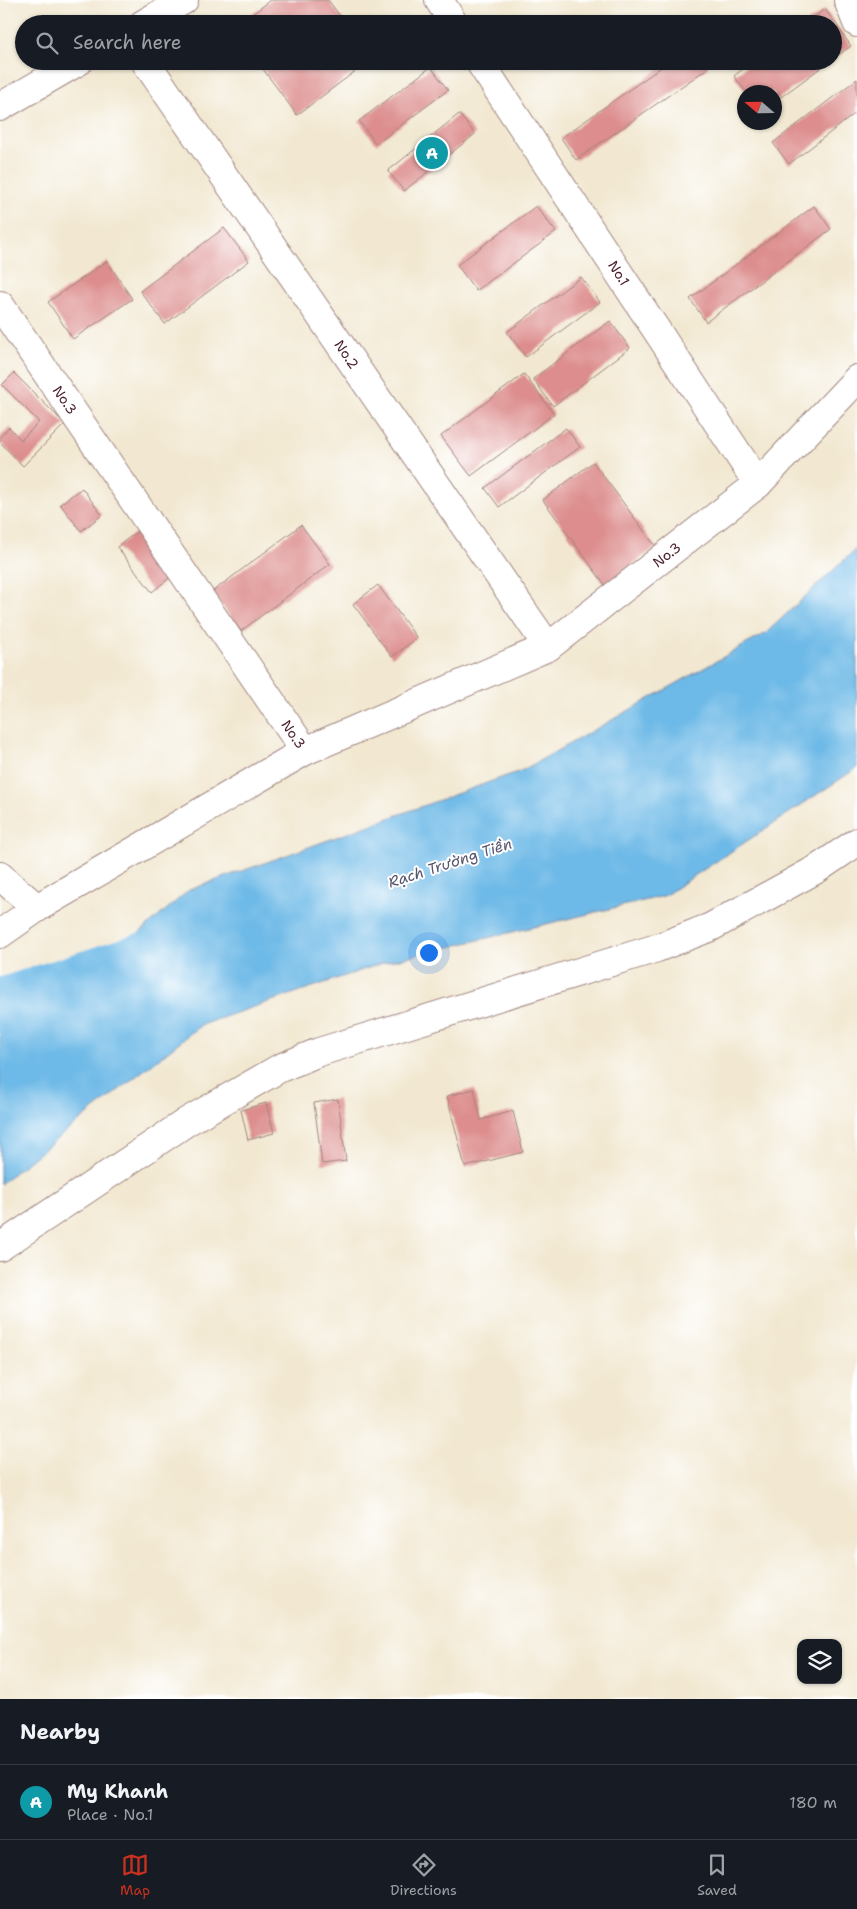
<!DOCTYPE html>
<html lang="en">
<head>
<meta charset="utf-8">
<style>
	:root { --surface:#171b24; --page:#242831; --text:#f1f3f6; --muted:#9ea1a6; --line:#363941; --accent:#c8321e }
	body { margin:0; font-family:"Shantell Sans",sans-serif; background:var(--page); color:var(--text) }
	.controls { position:absolute; right:15px; bottom:15px; display:grid; overflow:hidden; border-radius:10px; box-shadow:0 1px 4px #0004 }
	.controls button { width:45px; height:45px; display:grid; place-items:center; padding:0; border:0; border-bottom:1px solid var(--line); background:var(--surface); color:var(--text); font:25px sans-serif }
	.compass { position:absolute; left:737px; top:85px; width:45px; height:45px; border-radius:50%; background:var(--surface); box-shadow:0 1px 4px #0004; rotate:290deg }
	.you { position:absolute; left:428px; top:952px; width:18px; height:18px; margin:-12px; border:4px solid #fff; border-radius:50%; background:#1a73e8; box-shadow:0 0 0 8px #1a73e833 }
	.badge { display:grid; place-items:center; width:32px; height:32px; border-radius:50%; background:var(--accent); color:#fff; font-size:16px; font-weight:700 }
	.pin { position:absolute; translate:-50% -50%; border:2px solid #fff; box-shadow:0 1px 5px #0006 }
	.list { margin:0; padding:0; list-style:none }
	h2 { display:flex; justify-content:space-between; align-items:center; height:65px; margin:0; padding:0 20px; font-size:21px }
	h2 small { font-size:16px; font-weight:400; color:var(--muted) }
	.list li { display:grid; grid-template-columns:32px 1fr auto; gap:15px; align-items:center; box-sizing:border-box; height:75px; padding:0 20px; border-top:1px solid var(--line) }
	.list b { display:block; font-size:19px; white-space:nowrap }
	.list p { margin:0; font-size:16px; white-space:nowrap; color:var(--muted) }
	.list em { font-size:16px; font-style:normal; color:var(--muted) }
	.icon { flex:none; width:28px; height:28px; fill:none; stroke:currentColor; stroke-width:2; stroke-linecap:round; stroke-linejoin:round }
	.map { position:relative; flex:none; width:857px; height:1699px; overflow:hidden }
	.search { position:absolute; background:var(--surface); box-shadow:0 1px 4px #0004; left:15px; right:15px; top:15px; height:55px; display:flex; align-items:center; gap:12px; box-sizing:border-box; padding:0 18px; border-radius:28px; color:var(--muted); font-size:19px }
	.sheet { height:140px; background:var(--surface) }
	nav { display:flex; justify-content:space-around; align-items:center; box-sizing:border-box; height:70px; border-top:1px solid var(--line); background:var(--surface); font-size:14px; color:var(--muted) }
	nav a { display:grid; justify-items:center; gap:2px }
	nav .on { color:var(--accent) }
	.map>svg:first-child { display:block }
</style>
</head>
<body>
<div class="map">
<svg width="857" height="1699" viewBox="0 0 857 1699">
	<rect width="100%" height="100%" fill="#fff"/>
	<filter id="ink" filterUnits="userSpaceOnUse"><feTurbulence type="fractalNoise" baseFrequency=".02" numOctaves="2"/><feDisplacementMap in="SourceGraphic" scale="10" xChannelSelector="R" yChannelSelector="G"/><feConvolveMatrix kernelMatrix="1 2 1 2 8 2 1 2 1" color-interpolation-filters="sRGB"/></filter>
	<filter id="wash" filterUnits="userSpaceOnUse"><feTurbulence type="fractalNoise" baseFrequency=".0096" numOctaves="4" result="noise"/><feDisplacementMap in="SourceGraphic" scale="20" xChannelSelector="R" yChannelSelector="G"/><feGaussianBlur stdDeviation="1.12" result="paint"/><feColorMatrix in="noise" values="0 0 0 0 0 0 0 0 0 0 0 0 0 0 0 0 0 1.4 0 .05"/><feComposite in="paint" operator="in"/></filter>
	<g filter="url(#wash)">
		<rect width="100%" height="100%" fill="#f2e8d1"/>
		<polygon fill="#6db9e7" stroke="#5c6c89" points="857,548 857,768 664,896 386,962 201,1025 0,1184 0,1030 45,1015 189,890 523,770 766,633"/>
		<g fill="none" stroke-linecap="round" stroke-linejoin="round">
			<polyline stroke="#6db9e7" stroke-width="55" points="0,1006 159,955"/>
		</g>
		<g id="blocks">
			<g fill="#dd8d8d">
				<polygon points="271,0 328,0 346,24 239,24"/>
				<polygon points="825,9 851,46 833,59 833,24 805,24"/>
				<polygon points="257,61 369,61 297,115"/>
				<polygon points="670,61 704,61 708,68 576,160 561,138"/>
				<polygon points="753,61 830,61 774,102 774,92 746,92 734,76"/>
				<polygon points="431,67 448,90 376,144 359,121"/>
				<polygon points="857,79 857,112 789,164 773,143"/>
				<polygon points="459,114 475,134 404,191 388,171"/>
				<polygon points="536,206 556,232 476,291 457,265"/>
				<polygon points="814,206 831,229 706,322 690,299"/>
				<polygon points="224,228 249,261 165,324 140,291"/>
				<polygon points="107,261 132,299 73,339 48,302"/>
				<polygon points="581,277 600,302 526,357 507,332"/>
				<polygon points="610,321 630,348 553,406 533,379"/>
				<polygon points="14,373 65,424 23,466 0,442 0,437 9,427 21,440 39,422 2,385"/>
				<polygon points="524,374 554,414 471,476 441,436"/>
				<polygon points="566,428 580,447 499,507 485,488"/>
				<polygon points="593,462 656,547 605,585 543,500"/>
				<polygon points="82,488 102,515 81,531 60,504"/>
				<polygon points="301,525 330,564 241,631 212,592"/>
				<polygon points="139,530 173,575 152,592 117,547"/>
				<polygon points="378,585 417,638 392,657 353,604"/>
				<polygon points="474,1089 481,1120 513,1111 523,1152 465,1167 447,1096"/>
				<polygon points="338,1099 346,1161 322,1164 314,1103"/>
				<polygon points="266,1103 274,1133 248,1140 241,1110"/>
			</g>
		</g>
	</g>
	<g filter="url(#ink)">
		<use href="#blocks" fill-opacity="0" stroke="#9e847e" stroke-width="1"/>
		<g fill="none" stroke-linecap="round" stroke-linejoin="round">
			<defs>
				<g id="minor">
					<polyline points="439,0 454,24"/>
					<polyline points="848,0 857,23"/>
					<polyline points="143,24 184,0"/>
					<path id="s1" d="M145,61L548,647"/>
					<path id="s2" d="M479,61L758,484"/>
					<polyline points="0,107 79,61"/>
					<path id="s3" d="M0,305L305,751L548,647L758,484L857,379"/>
					<polyline points="0,876 37,908 305,751"/>
					<polyline points="0,934 37,908"/>
					<polyline points="0,1247 188,1121 280,1068 319,1052 657,948 711,927 817,869 857,842"/>
				</g>
			</defs>
			<use href="#minor" stroke="#9e847e" stroke-width="30"/>
			<use href="#minor" stroke="#fff" stroke-width="28"/>
		</g>
	</g>
	<g text-anchor="middle" stroke-width="4" stroke-linejoin="round" paint-order="stroke">
		<g font-size="14" fill="#4a1f2b" stroke="#fff">
			<text dy="5" stroke="none"><textPath href="#s2" startOffset="254">No.1</textPath></text>
			<text dy="5" stroke="none"><textPath href="#s1" startOffset="356">No.2</textPath></text>
			<text dy="5" stroke="none"><textPath href="#s3" startOffset="115">No.3</textPath></text>
			<text dy="5" stroke="none"><textPath href="#s3" startOffset="955">No.3</textPath></text>
			<text dy="5" stroke="none"><textPath href="#s3" startOffset="520">No.3</textPath></text>
		</g>
		<g font-size="15" font-style="italic" fill="#56556d" stroke="#fff">
			<text transform="translate(450 863) rotate(-18)" y="5">Rạch Trường Tiền</text>
		</g>
	</g>
</svg>
<div class="controls">
<button><svg class="icon" aria-label="layers" viewBox="0 0 24 24"><path d="M12 4l9 5-9 5-9-5zM3 14l9 5 9-5"/></svg></button>
</div>
<svg class="compass" viewBox="-18 -18 36 36"><path d="M0-13l5 13h-10z" fill="#e53935"/><path d="M0 13l5-13h-10z" fill="#9ea1a6"/></svg>
<div class="you"></div>
<div class="pin badge" style="left:432px;top:153px;background:#0f9aa8">A</div>
<div class="search"><svg class="icon" aria-label="search" viewBox="0 0 24 24"><circle cx="10" cy="10" r="6"/><path d="M15 15l6 6"/></svg>Search here</div>
</div>
<section class="sheet">
<h2>Nearby<small></small></h2>
<ul class="list">
<li><span class="badge" style="background:#0f9aa8">A</span><div><b>My Khanh</b><p>Place · No.1</p></div><em>180 m</em></li>
</ul>
</section>
<nav>
<a class="on"><svg class="icon" aria-label="map" viewBox="0 0 24 24"><path d="M3 6l6-2 6 2 6-2v14l-6 2-6-2-6 2zM9 4v14M15 6v14"/></svg>Map</a>
<a><svg class="icon" aria-label="directions" viewBox="0 0 24 24"><path d="M12 3l9 9-9 9-9-9zM9 14v-3h6M13 9l2 2-2 2"/></svg>Directions</a>
<a><svg class="icon" aria-label="saved" viewBox="0 0 24 24"><path d="M7 4h10v16l-5-4-5 4z"/></svg>Saved</a>
</nav>
</body>
</html>
